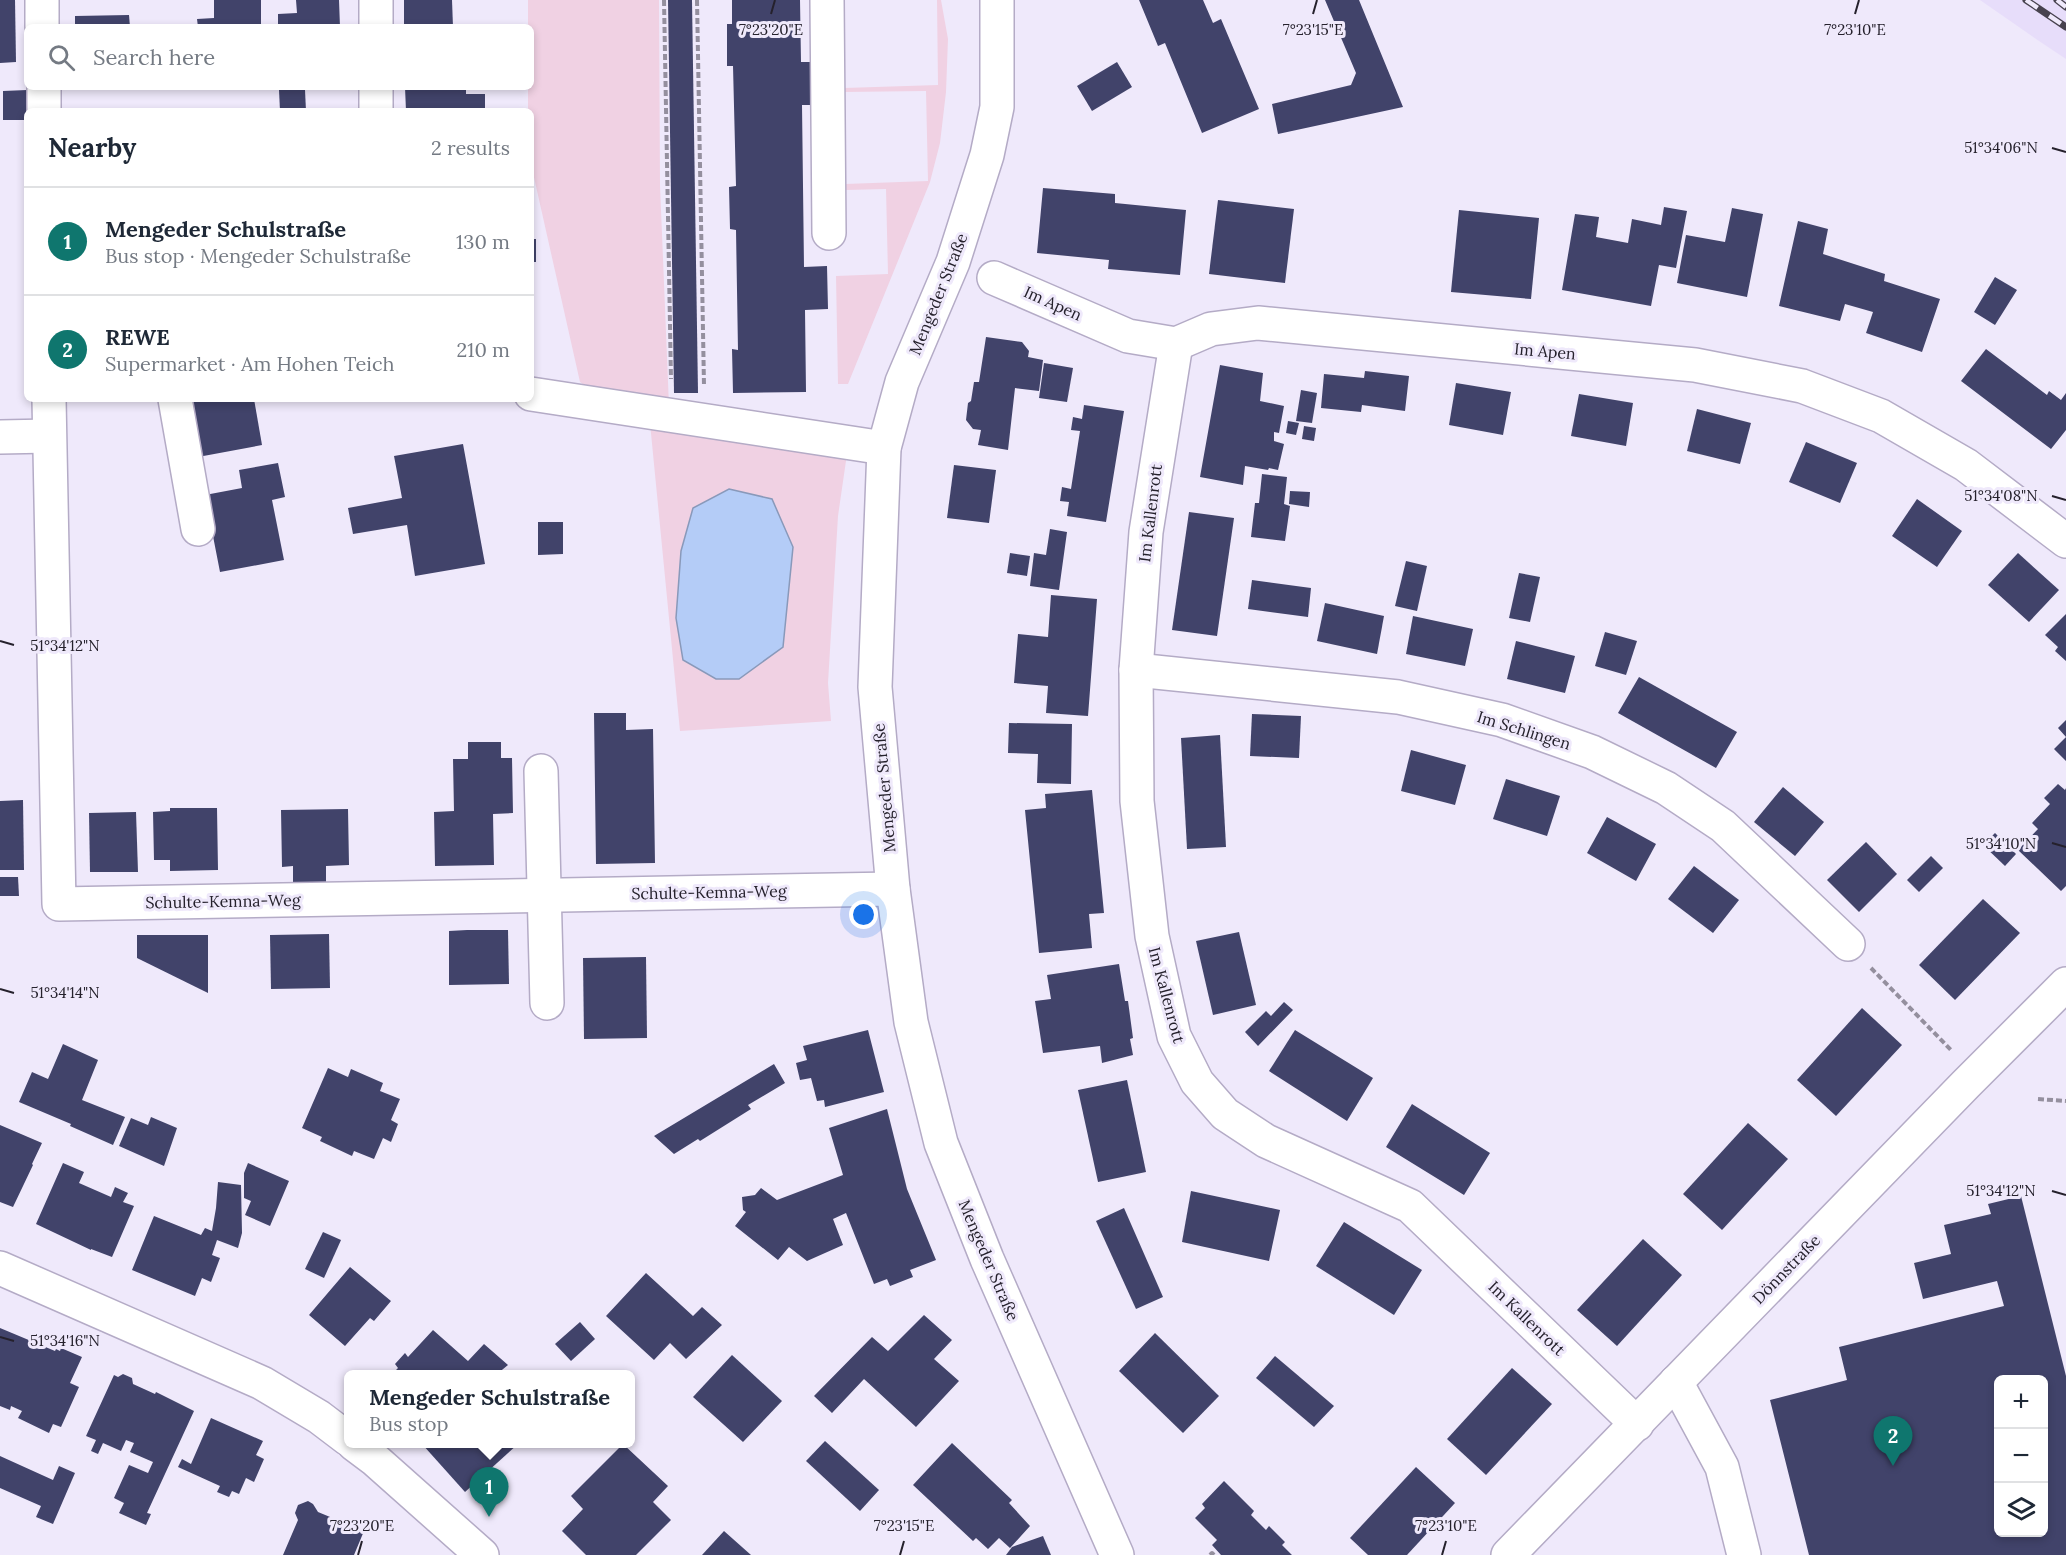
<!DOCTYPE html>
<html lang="en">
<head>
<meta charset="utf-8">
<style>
	:root { --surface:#fff; --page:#f2f2f3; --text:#1f2937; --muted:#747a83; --line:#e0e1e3; --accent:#0f766e }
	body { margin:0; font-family:Lora,serif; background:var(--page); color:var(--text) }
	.controls { position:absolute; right:18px; bottom:18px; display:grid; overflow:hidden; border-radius:9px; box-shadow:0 3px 9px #0003 }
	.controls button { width:54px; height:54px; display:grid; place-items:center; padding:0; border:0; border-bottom:2px solid var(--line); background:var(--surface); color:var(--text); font:30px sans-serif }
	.you { position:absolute; left:864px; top:915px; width:21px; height:21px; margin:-15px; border:4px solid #fff; border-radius:50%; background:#1a73e8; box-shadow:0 0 0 9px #1a73e833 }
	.badge { display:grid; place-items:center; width:39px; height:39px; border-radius:50%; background:var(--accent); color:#fff; font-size:20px; font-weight:700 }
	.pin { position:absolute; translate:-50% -50px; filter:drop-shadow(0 2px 3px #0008) }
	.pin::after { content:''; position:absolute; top:32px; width:21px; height:18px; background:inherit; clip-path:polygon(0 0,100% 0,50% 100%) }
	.popup { position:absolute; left:344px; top:1370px; width:291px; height:78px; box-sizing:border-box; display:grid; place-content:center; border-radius:9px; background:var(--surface); filter:drop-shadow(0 2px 4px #0005); font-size:20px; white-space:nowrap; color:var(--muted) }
	.popup b { font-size:22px; color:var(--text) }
	.popup::after { content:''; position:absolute; left:50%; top:100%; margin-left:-12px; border:12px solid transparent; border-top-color:var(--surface) }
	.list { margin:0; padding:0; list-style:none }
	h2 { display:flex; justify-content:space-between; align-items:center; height:78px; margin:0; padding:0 24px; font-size:26px }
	h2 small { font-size:20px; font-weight:400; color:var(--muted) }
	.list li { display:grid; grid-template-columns:39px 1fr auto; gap:18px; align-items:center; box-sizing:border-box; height:108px; padding:0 24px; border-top:2px solid var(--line) }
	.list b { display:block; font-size:22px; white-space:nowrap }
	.list p { margin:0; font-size:20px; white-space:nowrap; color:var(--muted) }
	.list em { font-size:20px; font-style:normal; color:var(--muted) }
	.icon { flex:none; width:33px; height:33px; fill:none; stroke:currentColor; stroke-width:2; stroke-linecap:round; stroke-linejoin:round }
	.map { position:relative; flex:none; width:2066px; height:1555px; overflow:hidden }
	.search { position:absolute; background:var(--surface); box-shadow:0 3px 9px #0003; left:24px; top:24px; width:510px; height:66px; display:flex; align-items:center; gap:15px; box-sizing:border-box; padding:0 21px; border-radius:9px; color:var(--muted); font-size:22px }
	.panel { position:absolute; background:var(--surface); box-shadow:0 3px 9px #0003; left:24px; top:108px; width:510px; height:294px; border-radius:9px }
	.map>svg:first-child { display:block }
</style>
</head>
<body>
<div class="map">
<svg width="2066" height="1555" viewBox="0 0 2066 1555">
	<rect width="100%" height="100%" fill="#efe9fb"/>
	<polygon fill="#e7ddfa" points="1980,0 2066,0 2066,59 2039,41"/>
	<g fill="#f0d1e3">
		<polygon points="528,0 659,0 660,185 669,406 604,399 580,382 531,164 531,111 528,111 528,87 531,87 531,27 528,27"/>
		<polygon points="937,0 941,0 948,39 946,92 940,143 930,182 848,384 838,384 836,276 888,274 886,189 846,190 845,184 928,181 926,91 844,92 844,88 938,85"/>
		<polygon points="650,423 848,447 838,516 828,683 831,721 680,731"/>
	</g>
	<polygon fill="#b4ccf7" stroke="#8999ba" stroke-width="1.5" points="729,489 772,499 793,547 783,647 739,679 716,679 683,660 676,618 681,551 693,508"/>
	<g fill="#41436a" fill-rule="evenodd">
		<polygon points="0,0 15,0 16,62 0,63"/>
		<polygon points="214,0 261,0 261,27 198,27 197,19 214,18"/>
		<polygon points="296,0 339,0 340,27 278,27 278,14 297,13"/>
		<polygon points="404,0 452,0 453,27 404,27"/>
		<polygon points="668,0 692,0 698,393 674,393"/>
		<polygon points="732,0 800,0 801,62 823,62 823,105 802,105 804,267 827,266 828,309 805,310 806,392 733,393 732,349 738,350 736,230 730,229 729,187 736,186 733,66 727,66 727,24 732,24"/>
		<polygon points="1139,0 1203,0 1213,23 1221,19 1259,109 1202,133 1165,43 1158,46"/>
		<polygon points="1325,0 1359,0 1403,107 1278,134 1272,104 1351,85 1356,73"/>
		<polygon points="129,15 130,27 75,27 75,16"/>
		<polygon points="1117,62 1132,87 1092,111 1077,86"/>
		<polygon points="405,87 466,87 466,94 485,94 485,111 406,111"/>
		<polygon points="27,90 27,120 3,120 3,91"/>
		<polygon points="279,90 305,90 306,111 280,111"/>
		<polygon points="1043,188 1115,194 1115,203 1186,210 1180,275 1108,269 1109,260 1037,253"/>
		<polygon points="1218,200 1294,209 1285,283 1209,274"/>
		<polygon points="1664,207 1687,211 1676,268 1659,265 1651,306 1562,290 1575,214 1599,217 1596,237 1628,243 1632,219 1661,225"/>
		<polygon points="1732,208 1763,214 1747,297 1677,283 1686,235 1725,242"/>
		<polygon points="1459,210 1539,218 1531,299 1451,292"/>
		<polygon points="1798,221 1828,229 1823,254 1885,274 1884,281 1940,299 1922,352 1866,333 1873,312 1845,304 1840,321 1779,306"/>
		<rect x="531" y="239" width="5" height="23"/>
		<polygon points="1995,277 2017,290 1995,325 1974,312"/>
		<polygon points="986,337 1022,342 1029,351 1028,357 1043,360 1039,391 1015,388 1008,450 978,445 981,430 973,429 966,420 968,403 971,401 974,382 979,382"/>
		<polygon points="1986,349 2047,395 2049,391 2061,400 2066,393 2066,430 2051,449 1961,381"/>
		<polygon points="1044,363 1073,368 1067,402 1039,398"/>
		<polygon points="1220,365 1263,373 1260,401 1284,406 1279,433 1274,432 1274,441 1284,444 1278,470 1269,468 1268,470 1245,466 1243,485 1200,477"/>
		<polygon points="1365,371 1409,376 1405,411 1362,405 1361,412 1321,408 1324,374 1364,378"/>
		<polygon points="1456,383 1511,392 1503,435 1449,425"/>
		<polygon points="1301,390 1317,393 1312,423 1296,421"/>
		<polygon points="1579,394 1633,403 1626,446 1571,436"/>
		<polygon points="188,399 254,399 262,445 198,457"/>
		<polygon points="1084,405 1124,411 1106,522 1067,516 1069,502 1060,501 1062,487 1071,489 1080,431 1071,430 1073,417 1082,419"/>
		<polygon points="1697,409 1751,423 1740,464 1687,451"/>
		<polygon points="1288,421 1299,423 1296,435 1286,433"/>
		<polygon points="1304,426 1316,428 1314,441 1302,439"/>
		<polygon points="1806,442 1857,463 1840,503 1789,482"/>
		<polygon points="463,444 485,564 415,576 407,525 353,534 348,508 402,498 394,456"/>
		<polygon points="278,463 285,497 272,500 284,560 220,572 205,495 242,488 239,470"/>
		<polygon points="954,465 996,470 989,523 947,518"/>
		<polygon points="1262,474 1287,477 1284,504 1290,506 1285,541 1251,537 1255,503 1259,503"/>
		<polygon points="1290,491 1310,492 1309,507 1289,504"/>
		<polygon points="1917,499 1962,531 1937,567 1892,536"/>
		<polygon points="1189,512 1234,518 1217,636 1172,630"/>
		<polygon points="538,522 563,522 563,554 538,555"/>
		<polygon points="1050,529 1067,532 1059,590 1030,586 1034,553 1046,555"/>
		<polygon points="1010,553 1030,556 1027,576 1007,573"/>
		<polygon points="2018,553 2059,590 2029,622 1988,585"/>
		<polygon points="1406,561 1427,566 1417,611 1395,606"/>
		<polygon points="1519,573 1540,577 1530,622 1509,618"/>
		<polygon points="1252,580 1311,588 1308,617 1248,609"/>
		<polygon points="1051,595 1097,599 1088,716 1046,713 1048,686 1014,683 1018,634 1048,637"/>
		<polygon points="1325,603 1384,616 1377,654 1317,641"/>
		<polygon points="2066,614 2066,661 2055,651 2058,647 2045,635"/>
		<polygon points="1413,616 1473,629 1465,666 1406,654"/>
		<polygon points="1605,632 1637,641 1626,675 1595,666"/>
		<polygon points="1516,641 1575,656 1565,693 1507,679"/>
		<polygon points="1639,677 1737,732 1716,768 1618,713"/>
		<polygon points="594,713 626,713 626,730 653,729 655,863 596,864"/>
		<polygon points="1252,714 1301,716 1299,758 1250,756"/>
		<polygon points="2066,720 2066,761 2054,749 2066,737 2058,728"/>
		<polygon points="1009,723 1072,724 1071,784 1037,783 1038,754 1008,753"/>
		<polygon points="1220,735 1226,847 1187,849 1181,738"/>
		<polygon points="468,742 501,742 501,758 512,758 513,813 493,814 494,865 435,866 434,812 454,811 453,759 468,759"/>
		<polygon points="1411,750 1466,765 1455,805 1401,791"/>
		<polygon points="1506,779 1560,796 1547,836 1493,819"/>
		<polygon points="2058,784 2065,790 2066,788 2066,886 2061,891 2018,850 2038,829 2032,823 2050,804 2044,798"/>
		<polygon points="1783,787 1824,822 1795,856 1754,822"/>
		<polygon points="1092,790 1104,913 1089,914 1092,948 1039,953 1025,810 1046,808 1045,794"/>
		<polygon points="23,800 24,870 0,870 0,801"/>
		<polygon points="170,808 217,808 218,870 170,871 170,860 154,860 153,812 170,811"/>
		<polygon points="348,809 349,865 326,866 326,882 293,883 293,866 282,867 281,810"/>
		<polygon points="136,812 138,872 90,872 89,813"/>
		<polygon points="1607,817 1656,844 1636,881 1587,853"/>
		<polygon points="1995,833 2016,854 2005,866 1983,845"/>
		<polygon points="1866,842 1897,874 1859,912 1827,880"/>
		<polygon points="1931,856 1943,868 1919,892 1907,880"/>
		<polygon points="1694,866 1739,900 1713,933 1668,899"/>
		<polygon points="0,877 18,877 19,896 0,896"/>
		<polygon points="1983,899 2020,933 1955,1000 1919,965"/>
		<polygon points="467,930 508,930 509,984 449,985 449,931"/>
		<polygon points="1239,932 1256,1005 1213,1015 1196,941"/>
		<polygon points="329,934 330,988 271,989 270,935"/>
		<polygon points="137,935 208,935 208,993 137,958"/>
		<polygon points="646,957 647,1038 584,1039 583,958"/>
		<polygon points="1119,964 1125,1001 1128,1001 1133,1038 1130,1039 1133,1055 1102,1063 1100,1046 1043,1053 1035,1001 1051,999 1047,975"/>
		<polygon points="1284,1002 1293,1010 1258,1046 1245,1032 1266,1011 1271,1016"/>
		<polygon points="1862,1008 1902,1045 1836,1116 1797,1080"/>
		<polygon points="868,1030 884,1092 825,1107 824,1100 817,1101 811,1078 800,1080 796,1063 807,1060 803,1046"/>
		<polygon points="1295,1030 1373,1078 1347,1121 1269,1071"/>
		<polygon points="63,1044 98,1060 82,1100 125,1117 113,1145 70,1126 71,1124 19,1102 32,1072 48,1079"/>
		<polygon points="774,1064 785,1083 748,1105 751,1109 700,1141 698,1139 674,1154 654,1136"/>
		<polygon points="328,1068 348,1077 351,1069 383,1083 380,1091 400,1099 391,1120 398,1124 391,1142 383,1138 374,1159 354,1151 352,1156 320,1141 322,1137 302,1128"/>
		<polygon points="1127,1080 1146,1172 1098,1182 1078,1090"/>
		<polygon points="1412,1104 1490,1153 1464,1195 1386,1147"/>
		<polygon points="887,1109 907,1189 936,1260 910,1270 913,1277 890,1286 887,1279 874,1284 846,1213 833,1219 843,1245 807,1261 789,1247 778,1260 735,1226 746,1212 743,1210 742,1197 755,1195 761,1188 777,1200 843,1175 829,1128"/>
		<polygon points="151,1117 177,1128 164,1166 119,1146 131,1118 148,1125"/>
		<polygon points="1748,1123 1788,1159 1722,1230 1683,1194"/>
		<polygon points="0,1125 42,1143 32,1164 33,1165 13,1207 0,1202"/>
		<polygon points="63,1163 84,1172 79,1183 111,1197 115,1187 128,1193 123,1202 134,1206 112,1257 91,1249 91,1250 36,1224"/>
		<polygon points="248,1163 289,1181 270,1226 245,1215 251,1201 244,1198 244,1173"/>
		<polygon points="218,1182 241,1185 242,1233 238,1248 217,1240 212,1255 220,1258 211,1282 202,1278 195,1296 132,1270 154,1216 201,1235 205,1228 212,1231 216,1208"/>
		<polygon points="1191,1191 1280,1210 1269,1261 1182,1242"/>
		<path d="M2021,1196L2066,1376V1555H1809L1770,1400L1847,1380L1839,1347L2004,1306L1997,1281L1923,1299L1914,1263L1951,1254L1944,1225L1991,1214L1988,1204ZM1998,1380H2044V1532H1998Z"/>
		<polygon points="1124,1208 1163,1297 1136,1309 1096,1221"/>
		<polygon points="1344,1222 1422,1270 1394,1315 1316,1266"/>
		<polygon points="323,1232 341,1240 324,1278 305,1269"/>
		<polygon points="1643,1239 1682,1275 1617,1346 1577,1310"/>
		<polygon points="350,1267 391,1301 374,1321 370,1318 345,1346 309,1315"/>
		<polygon points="646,1273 693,1316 702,1307 722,1325 686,1359 670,1343 654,1360 606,1316"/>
		<polygon points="924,1315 952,1340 934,1359 959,1381 916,1427 864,1379 832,1413 814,1396 872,1337 888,1351"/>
		<polygon points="580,1322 595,1339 571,1361 555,1344"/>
		<polygon points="0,1328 55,1351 56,1349 60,1351 61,1348 82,1357 70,1383 79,1387 61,1427 53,1424 49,1433 18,1418 22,1411 11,1406 10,1410 0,1406"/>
		<polygon points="433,1330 468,1361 484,1344 508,1365 497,1374 392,1374 398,1368 395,1364 405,1353 408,1357"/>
		<polygon points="1155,1333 1219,1396 1183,1433 1119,1371"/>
		<polygon points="732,1355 782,1401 743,1442 693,1397"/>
		<polygon points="1275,1356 1334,1406 1314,1427 1256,1378"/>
		<polygon points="1512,1368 1552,1404 1486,1475 1447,1439"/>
		<polygon points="123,1374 132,1378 133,1384 155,1394 156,1392 194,1411 147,1513 151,1514 146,1525 119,1513 124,1503 114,1498 129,1465 148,1473 153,1462 130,1452 134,1443 126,1440 121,1451 103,1443 98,1454 91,1451 96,1440 86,1436 114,1375 118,1377"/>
		<polygon points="211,1418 263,1441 256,1455 264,1459 254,1482 246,1478 239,1494 232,1491 229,1497 217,1492 220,1486 178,1467 182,1459 191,1464"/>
		<polygon points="825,1441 879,1490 860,1511 806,1461"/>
		<polygon points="952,1443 1012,1500 1009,1503 1030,1526 1010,1548 999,1538 988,1549 976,1538 973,1541 913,1485"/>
		<polygon points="422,1444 518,1444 465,1492"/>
		<polygon points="623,1444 668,1486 653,1502 671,1520 636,1555 586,1555 562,1531 583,1509 571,1496"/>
		<polygon points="0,1456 53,1480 59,1466 75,1473 53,1524 36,1517 41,1506 0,1488"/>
		<polygon points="1416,1467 1455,1503 1407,1555 1368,1555 1350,1538"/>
		<polygon points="1224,1481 1254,1511 1251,1515 1266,1530 1269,1526 1285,1542 1282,1545 1292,1555 1221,1555 1212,1545 1217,1540 1195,1518 1205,1508 1202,1504"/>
		<polygon points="308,1501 313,1504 318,1512 364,1531 354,1555 283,1555 298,1520 295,1513 298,1505"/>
		<polygon points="724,1531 751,1555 702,1555"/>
		<polygon points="1043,1536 1051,1555 1006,1555 1012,1547"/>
	</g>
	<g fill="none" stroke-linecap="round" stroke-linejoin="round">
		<defs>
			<g id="minor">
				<polyline points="42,0 42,27"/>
				<polyline points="376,0 376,27"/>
				<polyline points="827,0 829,233"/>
				<polyline points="997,0 997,107 987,155 953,262 902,382 884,448 875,687 893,889 911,1022 941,1143 987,1259 1117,1555"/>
				<polyline points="44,87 44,111"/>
				<polyline points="376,87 376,111"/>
				<polyline points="994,278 1128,336 1176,344 1211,329 1258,323 1695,365 1802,386 1881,416 1966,465 2066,541"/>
				<polyline points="1176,344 1146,532 1136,670 1137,801 1152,936 1174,1036 1197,1082 1225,1114 1266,1141 1410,1206 1637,1424"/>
				<polyline points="531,394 884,448"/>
				<polyline points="49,399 59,904 893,889"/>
				<polyline points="175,399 198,529"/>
				<polyline points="0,437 49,436"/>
				<polyline points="1136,670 1398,697 1502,720 1592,752 1666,788 1723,826 1848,944"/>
				<polyline points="541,771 547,1003"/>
				<polyline points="1676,1382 1722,1467 1744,1555"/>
				<polyline points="1508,1555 1966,1084 2066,984"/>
			</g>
			<g id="major">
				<polyline points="0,1268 262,1383 319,1417 348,1439"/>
				<polyline points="354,1444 374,1459 482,1555"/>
			</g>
		</defs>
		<use href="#minor" stroke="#b4abc6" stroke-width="36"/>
		<use href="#major" stroke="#b4abc6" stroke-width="36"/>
		<g stroke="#948f9e" stroke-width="4" stroke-dasharray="6 3" stroke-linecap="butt">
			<polyline points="664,0 671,379"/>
			<polyline points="697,0 704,386"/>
			<polyline points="1871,968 1951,1050"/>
			<polyline points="2038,1099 2066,1101"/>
			<polyline points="1210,1555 1212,1553 1214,1555"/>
		</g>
		<use href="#minor" stroke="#fff" stroke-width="33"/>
		<use href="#major" stroke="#fff" stroke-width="33"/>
		<defs>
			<g id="rail">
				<polyline points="2026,0 2066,27"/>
				<polyline points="2057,0 2066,7"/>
			</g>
		</defs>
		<use href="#rail" stroke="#47424e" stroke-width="7"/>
		<use href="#rail" stroke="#efe9fb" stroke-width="4.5" stroke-dasharray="14" stroke-linecap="butt"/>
	</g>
	<path fill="none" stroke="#25212c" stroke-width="2" d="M771,14L775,0M1313,14L1317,0M1855,14L1859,0M2052,148L2066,152M2052,496L2066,500M0,641L14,645M2052,843L2066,847M0,989L14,993M2052,1191L2066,1195M0,1337L14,1341M358,1555L362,1541M900,1555L904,1541M1442,1555L1446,1541"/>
	<g text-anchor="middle" stroke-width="6" stroke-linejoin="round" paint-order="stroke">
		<g font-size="16" fill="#25212c" stroke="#efe9fb">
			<text transform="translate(938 294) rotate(-68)" y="6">Mengeder Straße</text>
			<text transform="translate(1053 303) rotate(24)" y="6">Im Apen</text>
			<text transform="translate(1545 351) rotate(5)" y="6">Im Apen</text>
			<text transform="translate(1150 513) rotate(-83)" y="6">Im Kallenrott</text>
			<text transform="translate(1524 730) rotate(17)" y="6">Im Schlingen</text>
			<text transform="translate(884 788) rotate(-95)" y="6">Mengeder Straße</text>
			<text transform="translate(709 892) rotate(-1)" y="6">Schulte-Kemna-Weg</text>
			<text transform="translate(223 901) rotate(-1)" y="6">Schulte-Kemna-Weg</text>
			<text transform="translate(1167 995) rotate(75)" y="6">Im Kallenrott</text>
			<text transform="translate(989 1260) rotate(67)" y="6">Mengeder Straße</text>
			<text transform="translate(1786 1269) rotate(-46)" y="6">Dönnstraße</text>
			<text transform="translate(1527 1318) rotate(44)" y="6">Im Kallenrott</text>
		</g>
	</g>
	<g font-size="15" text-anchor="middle" fill="#25212c" stroke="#efe9fb" stroke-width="6" stroke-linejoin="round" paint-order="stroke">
		<text x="771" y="35">7°23'20"E</text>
		<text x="1313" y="35">7°23'15"E</text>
		<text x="1855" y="35">7°23'10"E</text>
		<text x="2001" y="153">51°34'06"N</text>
		<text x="2001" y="501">51°34'08"N</text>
		<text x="65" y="651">51°34'12"N</text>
		<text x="2001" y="849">51°34'10"N</text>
		<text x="65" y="998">51°34'14"N</text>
		<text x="2001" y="1196">51°34'12"N</text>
		<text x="65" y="1346">51°34'16"N</text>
		<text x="362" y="1531">7°23'20"E</text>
		<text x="904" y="1531">7°23'15"E</text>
		<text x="1446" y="1531">7°23'10"E</text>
	</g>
</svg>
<div class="controls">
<button>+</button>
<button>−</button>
<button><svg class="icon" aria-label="layers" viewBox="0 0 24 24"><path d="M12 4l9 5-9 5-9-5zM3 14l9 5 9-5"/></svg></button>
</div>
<div class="you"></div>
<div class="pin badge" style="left:489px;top:1517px">1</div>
<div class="popup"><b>Mengeder Schulstraße</b>Bus stop</div>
<div class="pin badge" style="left:1893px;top:1466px">2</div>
<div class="search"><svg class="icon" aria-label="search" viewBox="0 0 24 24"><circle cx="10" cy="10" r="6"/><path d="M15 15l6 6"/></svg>Search here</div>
<section class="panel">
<h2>Nearby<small>2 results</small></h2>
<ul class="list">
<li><span class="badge">1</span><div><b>Mengeder Schulstraße</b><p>Bus stop · Mengeder Schulstraße</p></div><em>130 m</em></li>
<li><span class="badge">2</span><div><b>REWE</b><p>Supermarket · Am Hohen Teich</p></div><em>210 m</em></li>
</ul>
</section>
</div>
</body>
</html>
